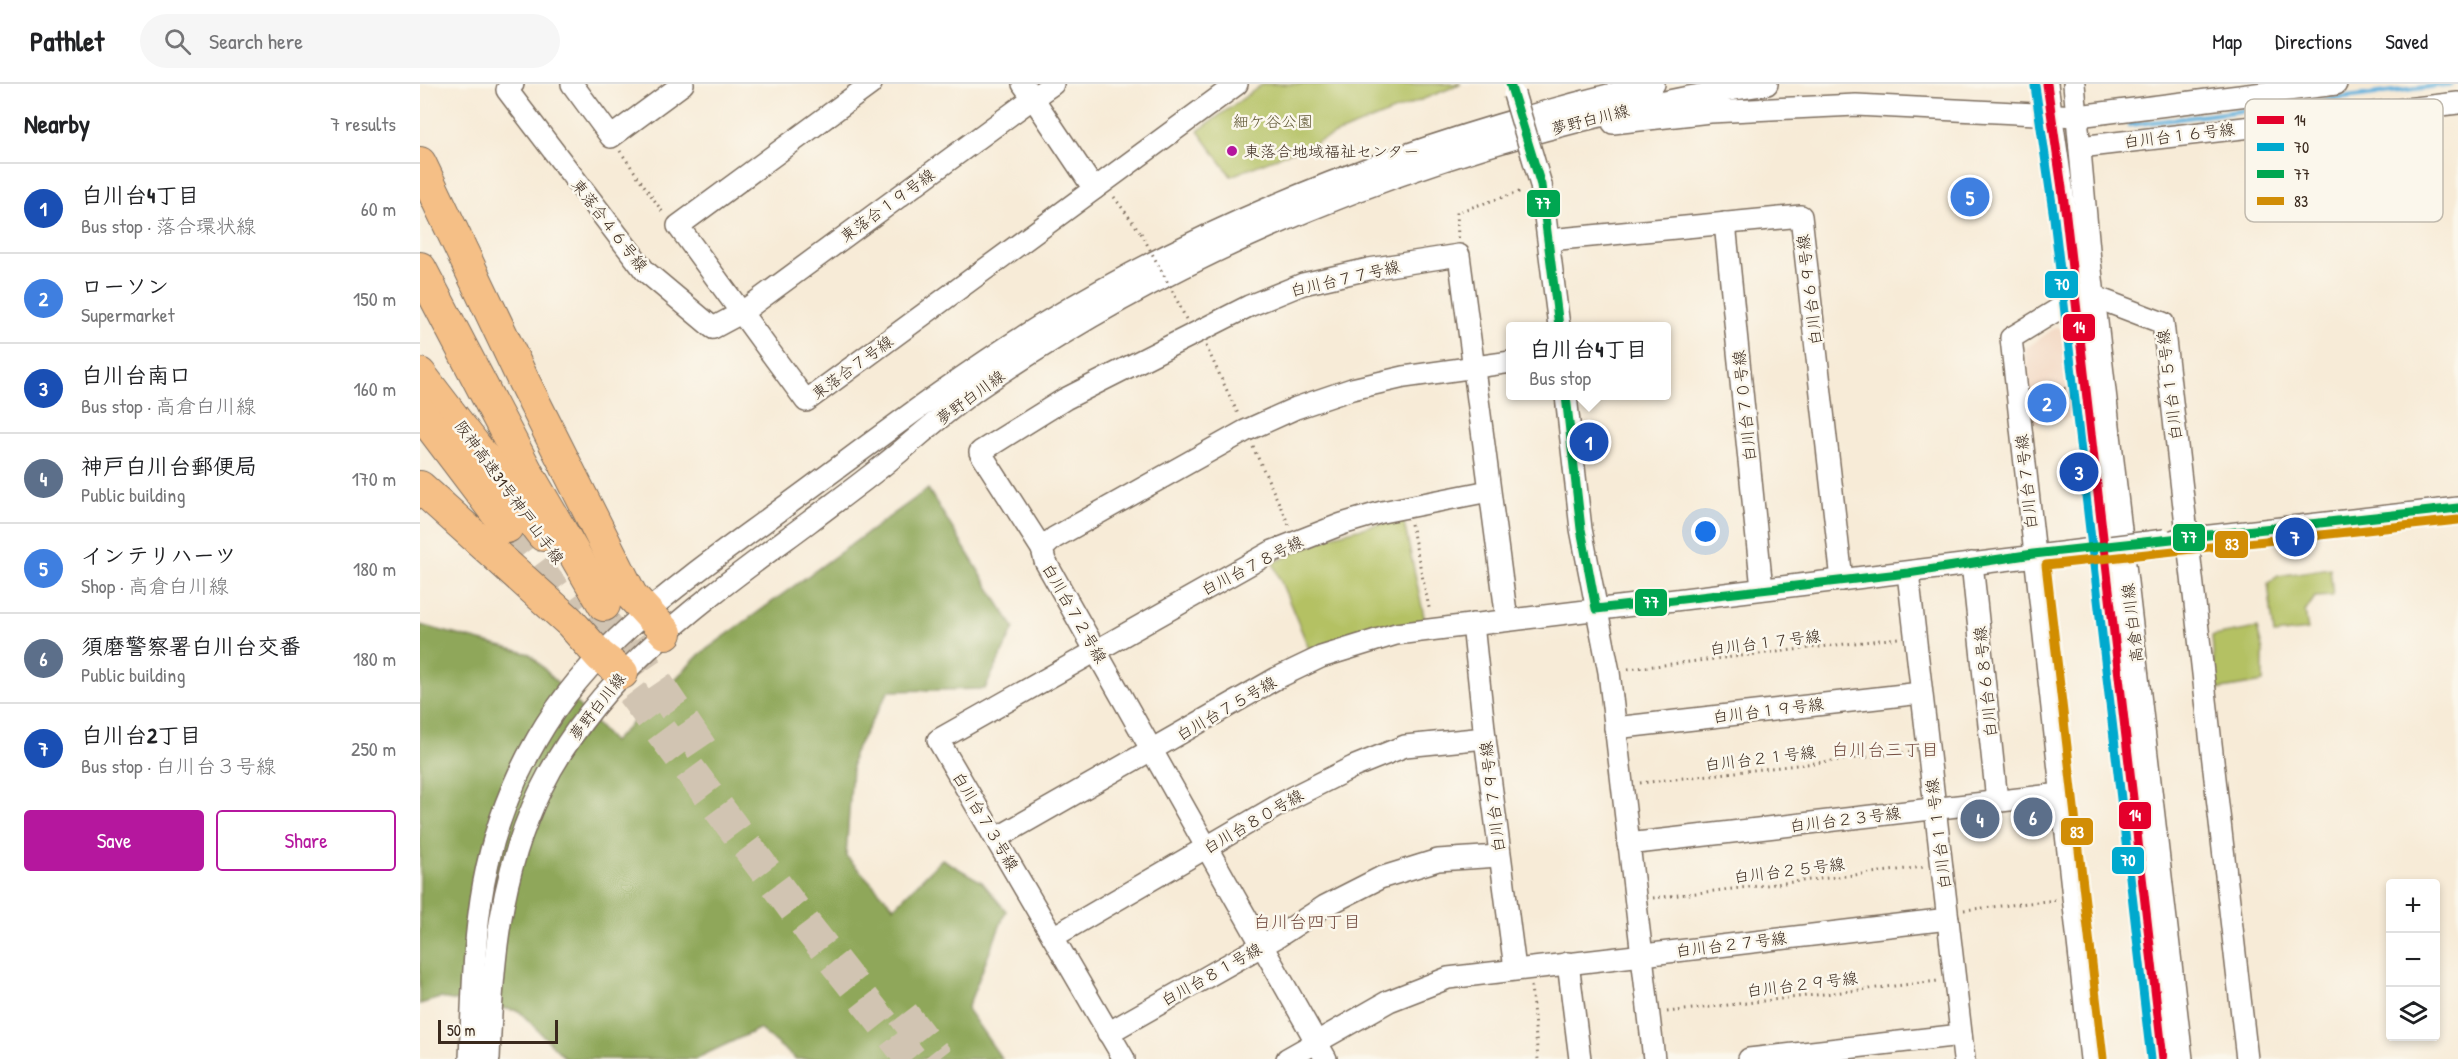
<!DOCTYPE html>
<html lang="en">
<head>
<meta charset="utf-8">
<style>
	:root { --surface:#fff; --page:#f6f6f6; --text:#202124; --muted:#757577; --line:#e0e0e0; --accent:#b5179e }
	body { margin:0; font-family:"Patrick Hand","Klee One",sans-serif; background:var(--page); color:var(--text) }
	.controls { position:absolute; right:18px; bottom:18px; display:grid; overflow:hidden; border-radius:6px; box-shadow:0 3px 9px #0003 }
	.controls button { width:54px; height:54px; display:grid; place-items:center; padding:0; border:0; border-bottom:2px solid var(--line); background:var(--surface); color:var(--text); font:30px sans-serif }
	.scale { position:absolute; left:18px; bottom:15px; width:120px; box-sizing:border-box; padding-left:6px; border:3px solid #3b2a1e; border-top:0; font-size:16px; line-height:21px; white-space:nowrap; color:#3b2a1e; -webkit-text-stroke:4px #fbf7ec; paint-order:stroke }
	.you { position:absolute; left:1286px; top:448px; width:21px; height:21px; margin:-15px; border:4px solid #fff; border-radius:50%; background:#1a73e8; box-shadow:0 0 0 9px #1a73e833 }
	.badge { display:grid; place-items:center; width:39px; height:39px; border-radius:50%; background:var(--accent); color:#fff; font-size:20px; font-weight:700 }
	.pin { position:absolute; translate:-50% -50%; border:3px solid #fff; box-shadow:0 2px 6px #0006 }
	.popup { position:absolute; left:1086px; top:238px; width:165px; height:78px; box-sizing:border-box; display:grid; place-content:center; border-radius:6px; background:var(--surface); filter:drop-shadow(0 2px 4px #0005); font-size:20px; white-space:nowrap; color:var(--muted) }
	.popup b { font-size:22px; color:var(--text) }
	.popup::after { content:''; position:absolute; left:50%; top:100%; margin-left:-12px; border:12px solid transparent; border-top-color:var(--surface) }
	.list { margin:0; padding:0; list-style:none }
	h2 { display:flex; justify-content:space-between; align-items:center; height:78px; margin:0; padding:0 24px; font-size:26px }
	h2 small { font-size:20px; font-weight:400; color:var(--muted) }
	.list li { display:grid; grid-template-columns:39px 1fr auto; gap:18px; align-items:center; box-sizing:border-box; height:90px; padding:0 24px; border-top:2px solid var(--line) }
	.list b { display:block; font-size:22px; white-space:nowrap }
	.list p { margin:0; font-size:20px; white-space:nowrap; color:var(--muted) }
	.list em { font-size:20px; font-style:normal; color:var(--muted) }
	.actions { display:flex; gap:12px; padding:18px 24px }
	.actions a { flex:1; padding:14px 0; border:2px solid var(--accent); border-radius:6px; text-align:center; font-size:21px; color:var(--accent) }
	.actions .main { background:var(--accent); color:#fff }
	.icon { flex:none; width:33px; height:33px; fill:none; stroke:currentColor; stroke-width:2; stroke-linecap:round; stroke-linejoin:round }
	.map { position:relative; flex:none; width:2038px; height:975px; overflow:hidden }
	header { display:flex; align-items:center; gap:36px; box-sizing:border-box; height:84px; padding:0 30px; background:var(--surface); border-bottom:2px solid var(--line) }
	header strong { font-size:28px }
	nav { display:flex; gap:33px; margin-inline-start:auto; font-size:21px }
	.search { width:420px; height:54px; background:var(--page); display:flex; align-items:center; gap:15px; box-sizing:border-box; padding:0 21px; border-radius:33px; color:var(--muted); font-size:22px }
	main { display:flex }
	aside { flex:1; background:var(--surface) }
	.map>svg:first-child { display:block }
</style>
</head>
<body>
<header>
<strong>Pathlet</strong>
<div class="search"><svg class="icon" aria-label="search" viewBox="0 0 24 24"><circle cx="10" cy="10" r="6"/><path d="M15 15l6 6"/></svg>Search here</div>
<nav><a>Map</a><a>Directions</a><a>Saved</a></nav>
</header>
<main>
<aside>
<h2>Nearby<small>7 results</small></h2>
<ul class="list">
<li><span class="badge" style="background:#1a4fb4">1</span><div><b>白川台4丁目</b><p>Bus stop · 落合環状線</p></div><em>60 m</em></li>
<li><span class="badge" style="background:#3f7fe0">2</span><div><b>ローソン</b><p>Supermarket</p></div><em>150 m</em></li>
<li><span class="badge" style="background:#1a4fb4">3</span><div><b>白川台南口</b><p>Bus stop · 高倉白川線</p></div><em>160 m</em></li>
<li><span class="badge" style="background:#5c6f8a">4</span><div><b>神戸白川台郵便局</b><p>Public building</p></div><em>170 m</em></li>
<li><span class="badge" style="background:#3f7fe0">5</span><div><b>インテリハーツ</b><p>Shop · 高倉白川線</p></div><em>180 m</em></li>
<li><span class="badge" style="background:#5c6f8a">6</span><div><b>須磨警察署白川台交番</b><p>Public building</p></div><em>180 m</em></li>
<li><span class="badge" style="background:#1a4fb4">7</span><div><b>白川台2丁目</b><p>Bus stop · 白川台３号線</p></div><em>250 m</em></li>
</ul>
<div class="actions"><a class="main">Save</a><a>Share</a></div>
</aside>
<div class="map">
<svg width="2038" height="975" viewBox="0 0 2038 975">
	<rect width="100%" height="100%" fill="#fbf7ec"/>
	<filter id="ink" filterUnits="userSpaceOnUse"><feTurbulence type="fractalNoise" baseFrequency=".0167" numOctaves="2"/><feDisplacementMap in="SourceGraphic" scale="12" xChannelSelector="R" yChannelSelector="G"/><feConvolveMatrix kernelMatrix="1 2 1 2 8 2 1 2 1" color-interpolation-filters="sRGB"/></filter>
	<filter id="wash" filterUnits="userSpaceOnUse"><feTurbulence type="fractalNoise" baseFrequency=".008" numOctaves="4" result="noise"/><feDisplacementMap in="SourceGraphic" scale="24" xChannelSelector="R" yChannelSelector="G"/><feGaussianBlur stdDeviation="1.35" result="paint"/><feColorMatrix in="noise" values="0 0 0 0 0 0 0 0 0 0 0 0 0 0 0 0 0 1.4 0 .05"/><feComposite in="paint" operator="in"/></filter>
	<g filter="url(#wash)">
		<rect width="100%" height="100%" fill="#f7ebd7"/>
		<polygon fill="#f2d4be" points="1636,243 1647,247 1656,334 1614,338 1605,265"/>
		<g fill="#b4c164" stroke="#787641" stroke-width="1.5">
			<polygon points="843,0 1041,0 811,92 778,47"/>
			<polygon points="983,434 1005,537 890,567 853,479 914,451"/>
			<polygon points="1910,484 1913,512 1895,513 1885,528 1888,546 1854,550 1848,499 1858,492"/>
			<polygon points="1837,544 1843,567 1843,598 1796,606 1792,552"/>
		</g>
		<polygon fill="#8fa75a" stroke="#65683c" stroke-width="1.5" points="508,405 594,544 565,605 469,607 433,670 426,772 474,823 522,775 562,798 586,827 547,925 582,975 376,975 339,945 275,975 146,975 99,927 20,914 0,920 0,541 110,570 193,658 280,570"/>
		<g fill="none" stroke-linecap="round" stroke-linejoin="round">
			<polyline stroke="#64b3de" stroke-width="4.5" points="1709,41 2032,0"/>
		</g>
	</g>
	<g filter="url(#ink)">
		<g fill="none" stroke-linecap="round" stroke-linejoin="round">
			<g stroke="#d1c4b2" stroke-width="32" stroke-dasharray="32 16" stroke-linecap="butt">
				<polyline points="87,443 152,530"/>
				<polyline points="176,528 216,580"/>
				<polyline points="210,559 283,667"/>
				<polyline points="183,570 389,845 491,975"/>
				<polyline points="483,930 518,975"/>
			</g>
			<defs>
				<g id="minor">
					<polyline points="93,0 87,6 225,187 293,244 321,229 613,14 674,105"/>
					<polyline points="152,0 191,53 263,0"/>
					<polyline points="451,0 258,142 386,317 817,0"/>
					<polyline points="603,0 613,14 633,0"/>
					<polyline points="1627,0 1646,132 1743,975"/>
					<polyline points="1654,0 1670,177 1762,975"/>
					<polyline points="1193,39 1290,28 1436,21 1658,32 1916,0"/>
					<polyline points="1660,63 2038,19"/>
					<polyline points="1121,101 1139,242"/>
					<polyline points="1305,139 1342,505"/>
					<polyline points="1129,156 1381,132 1422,496"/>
					<polyline points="1146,312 1161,445 1189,588 1234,975"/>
					<polyline points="1755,456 2038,424"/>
					<polyline points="622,465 560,368 645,315 829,222 883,200 949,185 1039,171 1087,536"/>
					<polyline points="1552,479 1577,717"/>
					<polyline points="1488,489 1544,975"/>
					<polyline points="1053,540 1065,654 1095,885"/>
					<polyline points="1195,644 1501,609"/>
					<polyline points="577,754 857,594 901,573 976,550 1649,468"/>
					<polyline points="1208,760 1641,710"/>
					<polyline points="633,853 871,714 933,683 985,662 1065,654"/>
					<polyline points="1148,879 1160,975"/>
					<polyline points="688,949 859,852 905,822 960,794 1018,776 1079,772"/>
					<path d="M50,975C55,854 54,764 117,655C173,556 274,490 363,424C448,362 531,297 620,242C810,125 1018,50 1234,0"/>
					<path d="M69,975C72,882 79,790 121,705C179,587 287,514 389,438C414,419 440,400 465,380C496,355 526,327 559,304C789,145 1071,40 1347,0"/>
					<polyline points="704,975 518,656 853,467 922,440 962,428 1069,407"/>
					<polyline points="867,975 969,917 1028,894 1528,835"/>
					<polyline points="906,975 625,477 622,465 634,454 825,347 876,324 932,305 984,293 1091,278"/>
					<polyline points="1329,975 1541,951"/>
					<polyline points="1671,975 1591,254 1655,215 1675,213 1743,239 1827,975"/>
				</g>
				<g id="highway">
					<polyline points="0,79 105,300 211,511 246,549"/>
					<polyline points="0,184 109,392 184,521"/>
					<polyline points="0,290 123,451"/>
					<polyline points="0,328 87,443"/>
					<polyline points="0,403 150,538 180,572 202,589"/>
				</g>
			</defs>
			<use href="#minor" stroke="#7d6e5f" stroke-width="24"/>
			<use href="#highway" stroke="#7d6e5f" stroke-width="34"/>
			<g stroke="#7d6e5f" stroke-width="3" stroke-dasharray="1.5 4.5" stroke-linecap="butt">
				<polyline points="200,67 244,130"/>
				<polyline points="694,113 721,149"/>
				<polyline points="1038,154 1037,128 1102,107"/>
				<polyline points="755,212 766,235"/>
				<polyline points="786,262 819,332"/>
				<polyline points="1638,305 1648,304"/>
				<polyline points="833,363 869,441"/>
				<polyline points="991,440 1010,528"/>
				<polyline points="1208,585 1478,554"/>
				<polyline points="1220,699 1491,668"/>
				<polyline points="1233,814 1504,783"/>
				<polyline points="1544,826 1636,816"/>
				<polyline points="1111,902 1118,975"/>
				<polyline points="1247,928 1518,897"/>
			</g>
			<use href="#minor" stroke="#fff" stroke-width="21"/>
			<use href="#highway" stroke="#f5bf86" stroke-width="32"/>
			<defs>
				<g id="minor-bridge">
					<polyline points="1094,10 1121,101"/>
					<polyline points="1649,468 1745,456"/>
				</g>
			</defs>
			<use href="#minor-bridge" stroke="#7d6e5f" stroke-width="24" stroke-linecap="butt"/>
			<polyline stroke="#7d6e5f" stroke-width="3" stroke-dasharray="1.5 4.5" stroke-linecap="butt" points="721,149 755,212"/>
			<use href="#minor-bridge" stroke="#fff" stroke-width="21"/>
			<defs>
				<polyline id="bus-1" points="1627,0 1646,132 1743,975"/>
				<polyline id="bus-2" points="1615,2 1634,134 1731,975"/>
				<g id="bus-3">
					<polyline points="1090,0 1121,101 1139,242"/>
					<polyline points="1146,312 1161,445 1176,525 1488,489 1613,470 2038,424"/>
				</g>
				<polyline id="bus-4" points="1683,974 1626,481 2038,436"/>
			</defs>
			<use href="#bus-1" stroke="#fbf7ec" stroke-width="14"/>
			<use href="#bus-2" stroke="#fbf7ec" stroke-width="14"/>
			<use href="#bus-3" stroke="#fbf7ec" stroke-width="14"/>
			<use href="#bus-4" stroke="#fbf7ec" stroke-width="14"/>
			<use href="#bus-1" stroke="#e4002b" stroke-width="9"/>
			<use href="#bus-2" stroke="#00a9ce" stroke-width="9"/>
			<use href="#bus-3" stroke="#00a651" stroke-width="9"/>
			<use href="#bus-4" stroke="#d18d06" stroke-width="9"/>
		</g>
	</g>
	<circle fill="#b5179e" stroke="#fbf7ec" stroke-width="2" cx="812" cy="67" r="6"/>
	<g text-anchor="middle" stroke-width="5" stroke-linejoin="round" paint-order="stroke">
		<g font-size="16" fill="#3b2a1e" stroke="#fbf7ec">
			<text transform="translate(1170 35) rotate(-14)" y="6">夢野白川線</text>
			<text transform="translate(1759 51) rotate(-7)" y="6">白川台１６号線</text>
			<text transform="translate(467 121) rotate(-36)" y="6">東落合１９号線</text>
			<text transform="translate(190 141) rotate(52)" y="6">東落合４６号線</text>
			<text transform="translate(925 194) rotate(-13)" y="6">白川台７７号線</text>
			<text transform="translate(1389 206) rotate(-97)" y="6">白川台６９号線</text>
			<text transform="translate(432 283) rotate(-36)" y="6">東落合７号線</text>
			<text transform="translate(1749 301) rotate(-97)" y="6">白川台１５号線</text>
			<text transform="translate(550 313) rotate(-36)" y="6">夢野白川線</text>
			<text transform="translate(1324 322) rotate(-96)" y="6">白川台７０号線</text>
			<text transform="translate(1606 398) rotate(-96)" y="6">白川台７号線</text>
			<text transform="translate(90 408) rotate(54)" y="6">阪神高速31号神戸山手線</text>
			<text transform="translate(832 481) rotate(-27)" y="6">白川台７８号線</text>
			<text transform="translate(655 529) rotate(60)" y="6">白川台７２号線</text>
			<text transform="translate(1712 539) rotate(-97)" y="6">高倉白川線</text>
			<text transform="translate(1345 558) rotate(-7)" y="6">白川台１７号線</text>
			<text transform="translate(1565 598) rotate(-96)" y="6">白川台６８号線</text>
			<text transform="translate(177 622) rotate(-52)" y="6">夢野白川線</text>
			<text transform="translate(806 624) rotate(-30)" y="6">白川台７５号線</text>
			<text transform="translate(1348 626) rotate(-7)" y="6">白川台１９号線</text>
			<text transform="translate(1340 674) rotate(-7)" y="6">白川台２１号線</text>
			<text transform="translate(1072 713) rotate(-97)" y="6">白川台７９号線</text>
			<text transform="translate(1425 735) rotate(-7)" y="6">白川台２３号線</text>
			<text transform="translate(566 737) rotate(59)" y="6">白川台７３号線</text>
			<text transform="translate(833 737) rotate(-30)" y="6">白川台８０号線</text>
			<text transform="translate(1518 750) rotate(-97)" y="6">白川台１１号線</text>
			<text transform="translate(1369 786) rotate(-7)" y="6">白川台２５号線</text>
			<text transform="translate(1311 860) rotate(-7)" y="6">白川台２７号線</text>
			<text transform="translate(791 890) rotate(-29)" y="6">白川台８１号線</text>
			<text transform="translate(1382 900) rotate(-7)" y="6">白川台２９号線</text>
		</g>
		<g font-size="16" fill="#5f5733" stroke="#fbf7ec">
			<text x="853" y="43">細ケ谷公園</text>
		</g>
		<g font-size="16" fill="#3b2a1e" stroke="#fbf7ec" text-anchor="start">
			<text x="824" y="73">東落合地域福祉センター</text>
		</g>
		<g font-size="18" fill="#744d42" stroke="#fbf7ec">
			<text x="1465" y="672">白川台三丁目</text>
			<text x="887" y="844">白川台四丁目</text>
		</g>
	</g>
	<rect x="1825" y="15" width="198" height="123" rx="9" fill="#fbf7ec" stroke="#c1baae" stroke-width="1.5"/>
	<rect x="1837" y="32" width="27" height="8" fill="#e4002b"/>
	<rect x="1837" y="59" width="27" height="8" fill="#00a9ce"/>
	<rect x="1837" y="86" width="27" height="8" fill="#00a651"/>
	<rect x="1837" y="113" width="27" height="8" fill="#d18d06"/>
	<g font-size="16" fill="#3b2a1e">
		<text x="1874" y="42">14</text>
		<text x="1874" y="69">70</text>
		<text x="1874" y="96">77</text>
		<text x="1874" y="123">83</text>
	</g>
	<g stroke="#fbf7ec" stroke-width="2">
		<rect x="1106" y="105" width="35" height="29" rx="6" fill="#00a651"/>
		<rect x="1624" y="186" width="35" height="29" rx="6" fill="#00a9ce"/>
		<rect x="1642" y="229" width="34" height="29" rx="6" fill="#e4002b"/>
		<rect x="1752" y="439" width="34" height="29" rx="6" fill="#00a651"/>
		<rect x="1794" y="446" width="35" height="29" rx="6" fill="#d18d06"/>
		<rect x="1214" y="504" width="34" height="29" rx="6" fill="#00a651"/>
		<rect x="1698" y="717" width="34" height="29" rx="6" fill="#e4002b"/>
		<rect x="1640" y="733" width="34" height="29" rx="6" fill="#d18d06"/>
		<rect x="1691" y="762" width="34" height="29" rx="6" fill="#00a9ce"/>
	</g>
	<g font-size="16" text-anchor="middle" font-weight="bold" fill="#fff">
		<text x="1123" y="125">77</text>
		<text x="1642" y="206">70</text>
		<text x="1659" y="249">14</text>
		<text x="1769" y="459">77</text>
		<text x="1812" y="466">83</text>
		<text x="1231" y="524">77</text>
		<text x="1715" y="737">14</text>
		<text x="1657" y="754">83</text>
		<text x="1708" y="782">70</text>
	</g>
</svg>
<div class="controls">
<button>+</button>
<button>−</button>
<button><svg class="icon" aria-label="layers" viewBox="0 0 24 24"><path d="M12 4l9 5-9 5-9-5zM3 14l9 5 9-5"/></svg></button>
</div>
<div class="scale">50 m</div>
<div class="you"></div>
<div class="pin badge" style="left:1169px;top:358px;background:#1a4fb4">1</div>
<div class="popup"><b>白川台4丁目</b>Bus stop</div>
<div class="pin badge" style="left:1627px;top:319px;background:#3f7fe0">2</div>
<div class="pin badge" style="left:1659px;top:388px;background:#1a4fb4">3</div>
<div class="pin badge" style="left:1560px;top:735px;background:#5c6f8a">4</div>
<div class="pin badge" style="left:1550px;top:113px;background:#3f7fe0">5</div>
<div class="pin badge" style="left:1613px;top:733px;background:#5c6f8a">6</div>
<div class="pin badge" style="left:1875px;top:453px;background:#1a4fb4">7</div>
</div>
</main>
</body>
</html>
